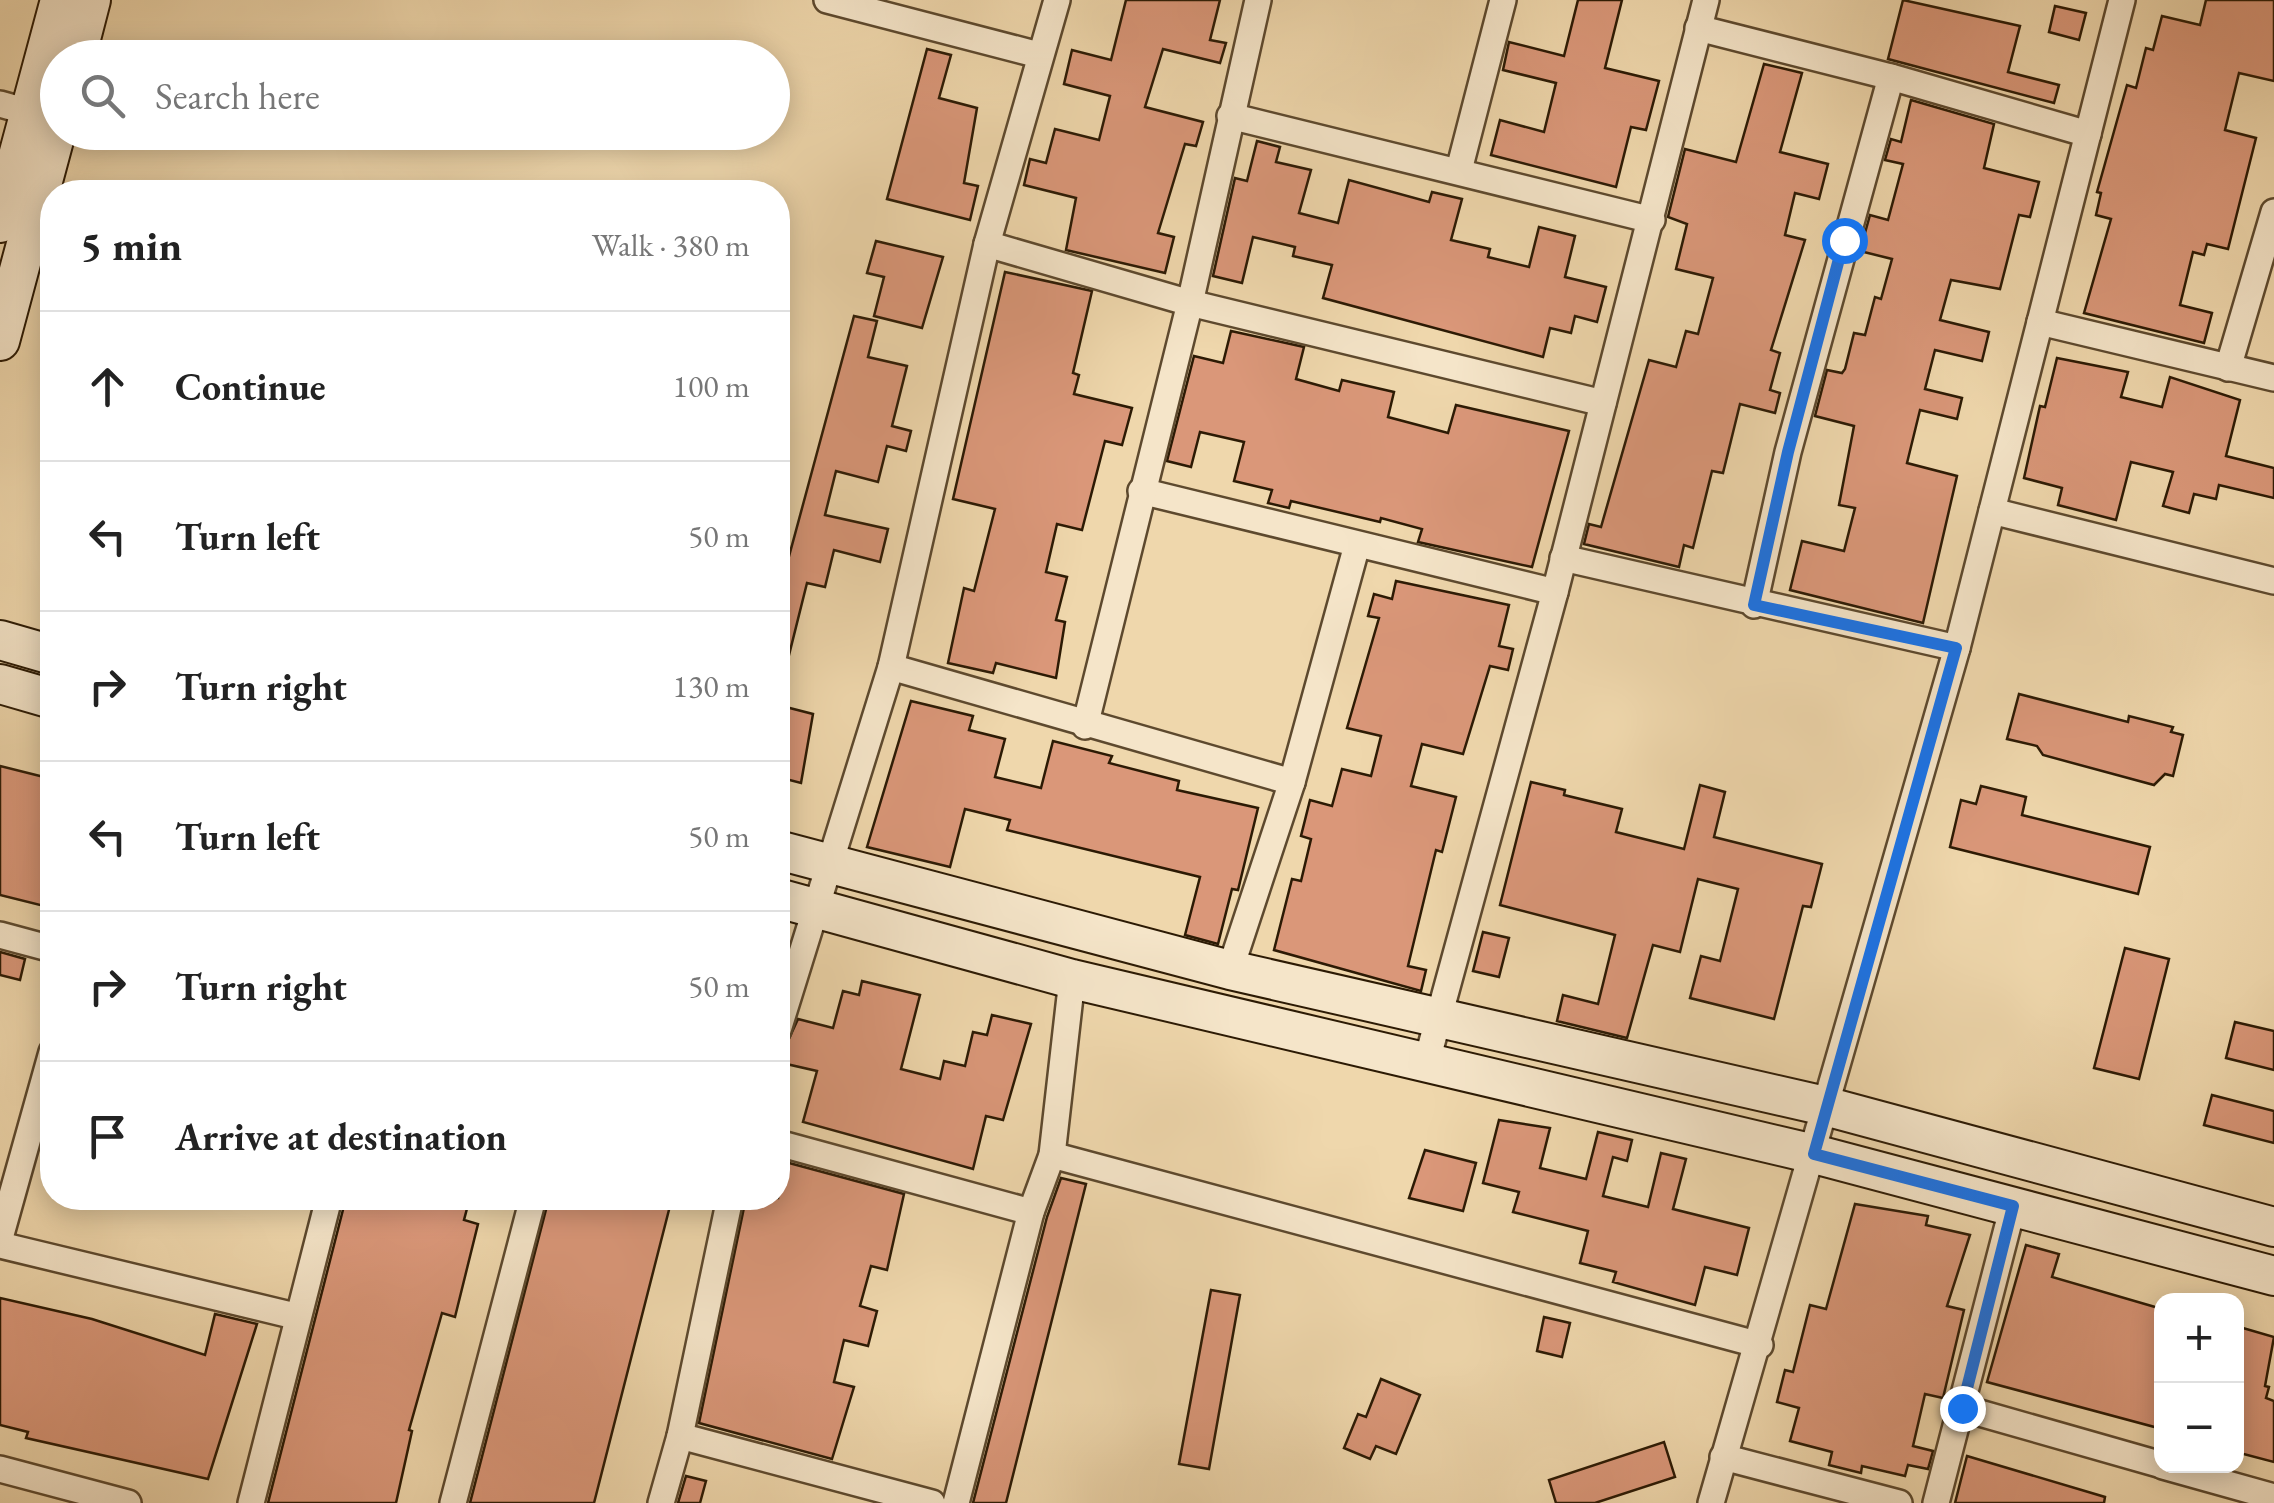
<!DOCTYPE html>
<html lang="en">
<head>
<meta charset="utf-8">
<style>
	:root { --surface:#fff; --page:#f2f2f2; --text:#222; --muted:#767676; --line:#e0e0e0 }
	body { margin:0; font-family:"EB Garamond",serif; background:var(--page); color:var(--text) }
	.controls { position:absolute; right:30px; bottom:30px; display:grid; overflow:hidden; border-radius:20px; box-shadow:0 5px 25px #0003 }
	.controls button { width:90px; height:90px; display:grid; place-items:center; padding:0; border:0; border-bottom:2px solid var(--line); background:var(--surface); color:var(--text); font:50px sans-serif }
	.stop { position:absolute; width:30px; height:30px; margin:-22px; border:8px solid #1a73e8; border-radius:50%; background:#fff }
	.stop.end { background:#1a73e8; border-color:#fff; box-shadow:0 2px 10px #0008 }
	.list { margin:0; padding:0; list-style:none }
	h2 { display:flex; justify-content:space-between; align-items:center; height:130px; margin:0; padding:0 40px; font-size:42px }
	h2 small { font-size:32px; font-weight:400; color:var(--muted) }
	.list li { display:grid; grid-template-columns:65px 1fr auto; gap:30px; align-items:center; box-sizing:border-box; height:150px; padding:0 40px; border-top:2px solid var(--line) }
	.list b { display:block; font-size:38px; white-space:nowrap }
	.list em { font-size:32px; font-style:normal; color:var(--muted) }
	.icon { flex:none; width:55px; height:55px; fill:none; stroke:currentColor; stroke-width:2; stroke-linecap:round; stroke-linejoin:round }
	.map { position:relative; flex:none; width:2274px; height:1503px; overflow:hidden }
	.search { position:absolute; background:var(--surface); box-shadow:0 5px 25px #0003; left:40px; top:40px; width:750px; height:110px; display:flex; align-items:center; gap:25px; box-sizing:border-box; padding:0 35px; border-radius:55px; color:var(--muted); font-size:38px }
	.panel { position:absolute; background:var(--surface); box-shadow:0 5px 25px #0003; left:40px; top:180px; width:750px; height:1030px; border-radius:40px }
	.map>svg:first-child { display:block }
</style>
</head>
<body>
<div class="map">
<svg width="2274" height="1503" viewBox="0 0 2274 1503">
	<rect width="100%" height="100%" fill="#efd7ac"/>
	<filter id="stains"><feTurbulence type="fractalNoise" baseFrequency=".002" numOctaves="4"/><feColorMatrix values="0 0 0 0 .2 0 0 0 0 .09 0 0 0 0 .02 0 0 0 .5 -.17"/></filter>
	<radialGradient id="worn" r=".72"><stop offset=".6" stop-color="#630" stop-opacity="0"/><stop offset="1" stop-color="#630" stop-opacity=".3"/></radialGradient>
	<g fill="#da9779" stroke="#2c1a04" stroke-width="2.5">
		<polygon points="1126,0 1220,0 1210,40 1226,43 1220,63 1163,49 1145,107 1203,122 1196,146 1185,144 1158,233 1174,237 1165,273 1066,250 1076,198 1024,185 1030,159 1046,163 1055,129 1099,140 1110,96 1064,84 1072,50 1111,60"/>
		<polygon points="1578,0 1622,0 1605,68 1659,81 1646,130 1631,127 1616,187 1491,155 1500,120 1544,132 1556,83 1503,70 1509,42 1564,56"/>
		<polygon points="1903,0 2020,26 2008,72 2059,85 2054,103 1888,59"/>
		<polygon points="2206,0 2274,0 2274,81 2239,73 2225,130 2256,138 2228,249 2207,244 2204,255 2193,252 2180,305 2212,313 2204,343 2084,313 2111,219 2096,215 2101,193 2097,192 2127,85 2136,88 2146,48 2153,50 2162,16 2200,25"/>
		<polygon points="2055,6 2086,13 2079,40 2049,32"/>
		<polygon points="927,49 951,55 939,98 977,108 964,183 978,186 970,220 887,199"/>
		<polygon points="1764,64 1802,73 1780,152 1828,164 1819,199 1795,193 1785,235 1805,240 1771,350 1780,353 1770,390 1780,393 1775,413 1740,404 1723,473 1712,471 1693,548 1684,545 1679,567 1584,544 1589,524 1601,527 1649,360 1676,367 1686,331 1698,334 1713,278 1676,269 1687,224 1668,217 1685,149 1736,162"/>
		<polygon points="1911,100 1994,124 1984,168 2039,182 2030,217 2019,215 2000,289 1951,280 1940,320 1989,332 1982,361 1935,350 1925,389 1962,398 1957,419 1920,410 1907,463 1957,476 1923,623 1790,590 1802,541 1844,551 1855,508 1839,505 1854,426 1815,416 1827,370 1842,373 1845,369 1854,333 1865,335 1875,297 1881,299 1892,259 1860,251 1870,215 1888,220 1903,164 1885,160 1891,139 1901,142"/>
		<polygon points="1257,141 1280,147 1276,162 1311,170 1299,213 1338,223 1349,180 1429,202 1432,192 1462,199 1451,240 1490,249 1488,257 1529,267 1539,227 1575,236 1565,277 1606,287 1597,322 1575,316 1571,333 1550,328 1543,357 1323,298 1332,265 1293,256 1295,247 1253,237 1242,283 1213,276 1235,178 1247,181"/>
		<polygon points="876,241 943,257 922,328 874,316 884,277 867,273"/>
		<polygon points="1005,272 1092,291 1073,373 1079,375 1074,394 1132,408 1122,445 1105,441 1082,530 1057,524 1046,572 1067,577 1056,620 1065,622 1056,678 996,663 993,673 948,663 964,588 974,591 995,509 953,499"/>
		<polygon points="854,316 877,321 868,357 907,366 892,426 911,431 906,451 887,446 878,482 836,471 825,515 888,529 880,562 834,550 825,587 807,583 785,671 778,670 778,597"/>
		<polygon points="1231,331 1304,347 1296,379 1339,391 1342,380 1394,392 1388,417 1448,433 1456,405 1569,431 1532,567 1418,542 1422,529 1381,518 1380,522 1291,501 1289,508 1268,503 1272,490 1234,481 1244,442 1200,432 1191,467 1167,461 1194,356 1223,363"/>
		<polygon points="2057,358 2128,372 2121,397 2162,407 2170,377 2240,400 2226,456 2274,468 2274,498 2219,485 2216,499 2194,494 2189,513 2163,506 2173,472 2131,462 2116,520 2058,505 2062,488 2024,478 2040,406 2045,407"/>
		<polygon points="1396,581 1509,605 1499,646 1513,649 1508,670 1490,666 1463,754 1422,744 1411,786 1456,797 1442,852 1436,850 1408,966 1426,970 1421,991 1274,950 1292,879 1301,881 1311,839 1301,836 1310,800 1332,806 1342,769 1371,776 1381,736 1347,728 1379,618 1368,616 1374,594 1392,599"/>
		<polygon points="2019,694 2128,722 2129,716 2173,727 2171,732 2183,735 2173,776 2165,774 2154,785 2043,755 2037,746 2007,739"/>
		<polygon points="911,701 973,716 969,730 1005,739 995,777 1041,788 1053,741 1112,756 1109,763 1179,781 1177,790 1258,808 1238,890 1232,889 1218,944 1185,935 1200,877 1007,830 1010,820 965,809 950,867 867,847"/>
		<polygon points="778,705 813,714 801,783 778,777"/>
		<polygon points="0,766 52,779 52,908 0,895"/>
		<polygon points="1531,782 1565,790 1564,795 1622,809 1616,832 1684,849 1700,785 1725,792 1714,837 1822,864 1811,907 1803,906 1774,1019 1690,998 1701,956 1720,961 1738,889 1698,879 1680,952 1653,945 1627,1038 1557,1021 1563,995 1598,1004 1615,935 1500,905"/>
		<polygon points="1981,786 2026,797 2022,815 2150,847 2138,894 1950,847 1961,800 1976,804"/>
		<polygon points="1483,932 1509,938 1499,977 1473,971"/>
		<polygon points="2125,948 2169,959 2139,1079 2094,1068"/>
		<polygon points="0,952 25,959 20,980 0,975"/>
		<polygon points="862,981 920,995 901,1069 940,1079 944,1061 965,1066 973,1032 987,1035 992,1015 1031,1024 1003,1120 986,1116 973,1169 803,1122 817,1071 782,1063 787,1043 798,1019 833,1028 843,991 859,995"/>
		<polygon points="2235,1022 2274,1031 2274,1070 2226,1058"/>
		<polygon points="2212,1095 2274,1111 2274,1143 2204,1125"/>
		<polygon points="1499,1120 1550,1128 1540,1168 1586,1179 1598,1132 1632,1140 1627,1161 1613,1157 1603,1196 1648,1207 1661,1153 1686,1159 1673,1209 1749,1228 1737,1275 1705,1267 1695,1305 1613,1282 1616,1272 1580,1263 1588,1231 1513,1212 1519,1192 1483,1183"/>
		<polygon points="1425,1150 1476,1163 1463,1211 1409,1198"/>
		<polygon points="778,1160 904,1194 887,1270 871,1266 860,1306 877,1311 868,1346 844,1340 834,1382 854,1387 832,1459 699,1423 746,1198 778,1198"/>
		<polygon points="1061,1178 1086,1184 1006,1503 973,1503 1047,1217"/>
		<polygon points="346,1198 469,1201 464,1220 478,1224 455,1317 442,1313 409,1430 412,1431 396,1503 268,1503"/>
		<polygon points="549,1198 672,1198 594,1503 470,1503"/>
		<polygon points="1855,1204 1928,1216 1926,1225 1970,1235 1947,1306 1964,1310 1943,1398 1925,1394 1913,1446 1933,1451 1928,1469 1908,1465 1905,1476 1862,1466 1861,1473 1829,1465 1832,1452 1790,1441 1799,1408 1777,1402 1785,1370 1793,1372 1810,1305 1826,1309"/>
		<polygon points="2026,1245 2059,1254 2052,1277 2162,1309 2162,1429 1987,1382"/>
		<polygon points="1211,1290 1240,1295 1209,1469 1179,1464"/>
		<polygon points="0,1298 92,1319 205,1355 215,1314 257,1324 208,1479 26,1438 28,1432 0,1425"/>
		<polygon points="1544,1317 1570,1323 1562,1357 1537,1351"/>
		<polygon points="2236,1326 2274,1337 2265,1386 2269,1387 2266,1398 2274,1401 2274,1462 2236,1452"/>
		<polygon points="1381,1379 1420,1395 1396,1454 1376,1446 1370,1459 1344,1448 1358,1414 1366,1417"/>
		<polygon points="1664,1442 1675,1477 1595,1503 1556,1503 1549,1480"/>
		<polygon points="1967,1456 2105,1497 2104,1503 1955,1503"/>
		<polygon points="686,1476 706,1481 700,1503 678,1503"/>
	</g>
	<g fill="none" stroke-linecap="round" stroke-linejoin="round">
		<defs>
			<g id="street">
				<polyline points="827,0 1039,55"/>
				<polyline points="1698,28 1891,77 2088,134"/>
				<polyline points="0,104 43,116"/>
				<polyline points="1230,116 1652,220"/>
				<polyline points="1459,170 1503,0"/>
				<polyline points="987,244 1190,303 1603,403"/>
				<polyline points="2040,322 2274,378"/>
				<polyline points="2228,368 2274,212"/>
				<polyline points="1141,491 1555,592"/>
				<polyline points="1992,511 2274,581"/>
				<polyline points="1563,558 1957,648"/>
				<polyline points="1754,605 1788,452 1891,77"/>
				<polyline points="891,667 1292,782"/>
				<polyline points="1085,726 1190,303 1258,0"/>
				<polyline points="0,935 52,949"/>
				<polyline points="1230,970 1292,782 1357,545"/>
				<polyline points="778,1030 891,667 987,244 1057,0"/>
				<polyline points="1426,1064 1555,592 1706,0"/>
				<polyline points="778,1143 1031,1212"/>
				<polyline points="1052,1155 1760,1345"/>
				<polyline points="0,1238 52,1052"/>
				<polyline points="0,1245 295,1316"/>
				<polyline points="1962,1408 2162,1465"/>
				<polyline points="680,1436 932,1503"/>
				<polyline points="1723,1457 1899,1503"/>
				<polyline points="2163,1466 2274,1497"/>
				<polyline points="0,1469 128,1503"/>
				<polyline points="251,1503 329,1198"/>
				<polyline points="453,1503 533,1198"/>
				<polyline points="661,1503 680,1436 730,1198"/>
				<polyline points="956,1503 1031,1212 1052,1155 1072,979"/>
				<polyline points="1711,1503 1957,648 2122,0"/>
				<polyline points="1936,1503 2013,1206"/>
			</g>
			<g id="secondary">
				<polyline points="76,58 91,0"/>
				<polyline points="0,223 60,0"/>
				<polyline points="0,341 58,125"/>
				<polyline points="0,640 52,655"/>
				<polyline points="0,684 52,699"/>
				<polyline points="778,850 1230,970 1825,1106 2274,1227"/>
				<polyline points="778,898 1072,979 1814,1154 2274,1276"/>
			</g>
		</defs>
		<use href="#street" stroke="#5d492e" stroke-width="30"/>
		<use href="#secondary" stroke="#2c1a04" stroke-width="42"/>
		<use href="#street" stroke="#f5e5c9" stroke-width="25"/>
		<use href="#secondary" stroke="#f5e5c9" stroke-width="38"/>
	</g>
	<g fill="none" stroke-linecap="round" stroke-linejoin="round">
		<polyline stroke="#1a73e8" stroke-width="12" points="1844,240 1788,452 1754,605 1956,648 1814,1154 2013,1206 1962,1408"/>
	</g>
	<rect width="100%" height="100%" filter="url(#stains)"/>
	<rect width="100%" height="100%" fill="url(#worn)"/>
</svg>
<div class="controls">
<button>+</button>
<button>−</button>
</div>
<div class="stop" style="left:1844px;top:240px"></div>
<div class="stop end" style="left:1962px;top:1408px"></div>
<div class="search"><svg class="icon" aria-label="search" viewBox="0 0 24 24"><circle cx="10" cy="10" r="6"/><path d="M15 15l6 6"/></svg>Search here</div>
<section class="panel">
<h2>5 min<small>Walk · 380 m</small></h2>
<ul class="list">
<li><svg class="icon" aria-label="ahead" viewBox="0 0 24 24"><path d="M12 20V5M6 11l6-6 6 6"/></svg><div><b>Continue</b></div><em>100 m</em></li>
<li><svg class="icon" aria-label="left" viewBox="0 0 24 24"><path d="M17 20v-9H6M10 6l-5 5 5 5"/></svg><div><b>Turn left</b></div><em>50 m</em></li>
<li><svg class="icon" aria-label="right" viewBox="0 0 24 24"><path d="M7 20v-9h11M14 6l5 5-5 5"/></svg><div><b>Turn right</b></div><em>130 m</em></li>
<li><svg class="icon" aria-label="left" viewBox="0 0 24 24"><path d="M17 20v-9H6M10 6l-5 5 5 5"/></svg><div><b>Turn left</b></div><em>50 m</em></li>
<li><svg class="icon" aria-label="right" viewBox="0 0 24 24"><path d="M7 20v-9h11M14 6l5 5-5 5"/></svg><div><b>Turn right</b></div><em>50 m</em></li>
<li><svg class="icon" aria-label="arrive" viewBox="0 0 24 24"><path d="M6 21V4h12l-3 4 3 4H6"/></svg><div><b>Arrive at destination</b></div></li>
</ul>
</section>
</div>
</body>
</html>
